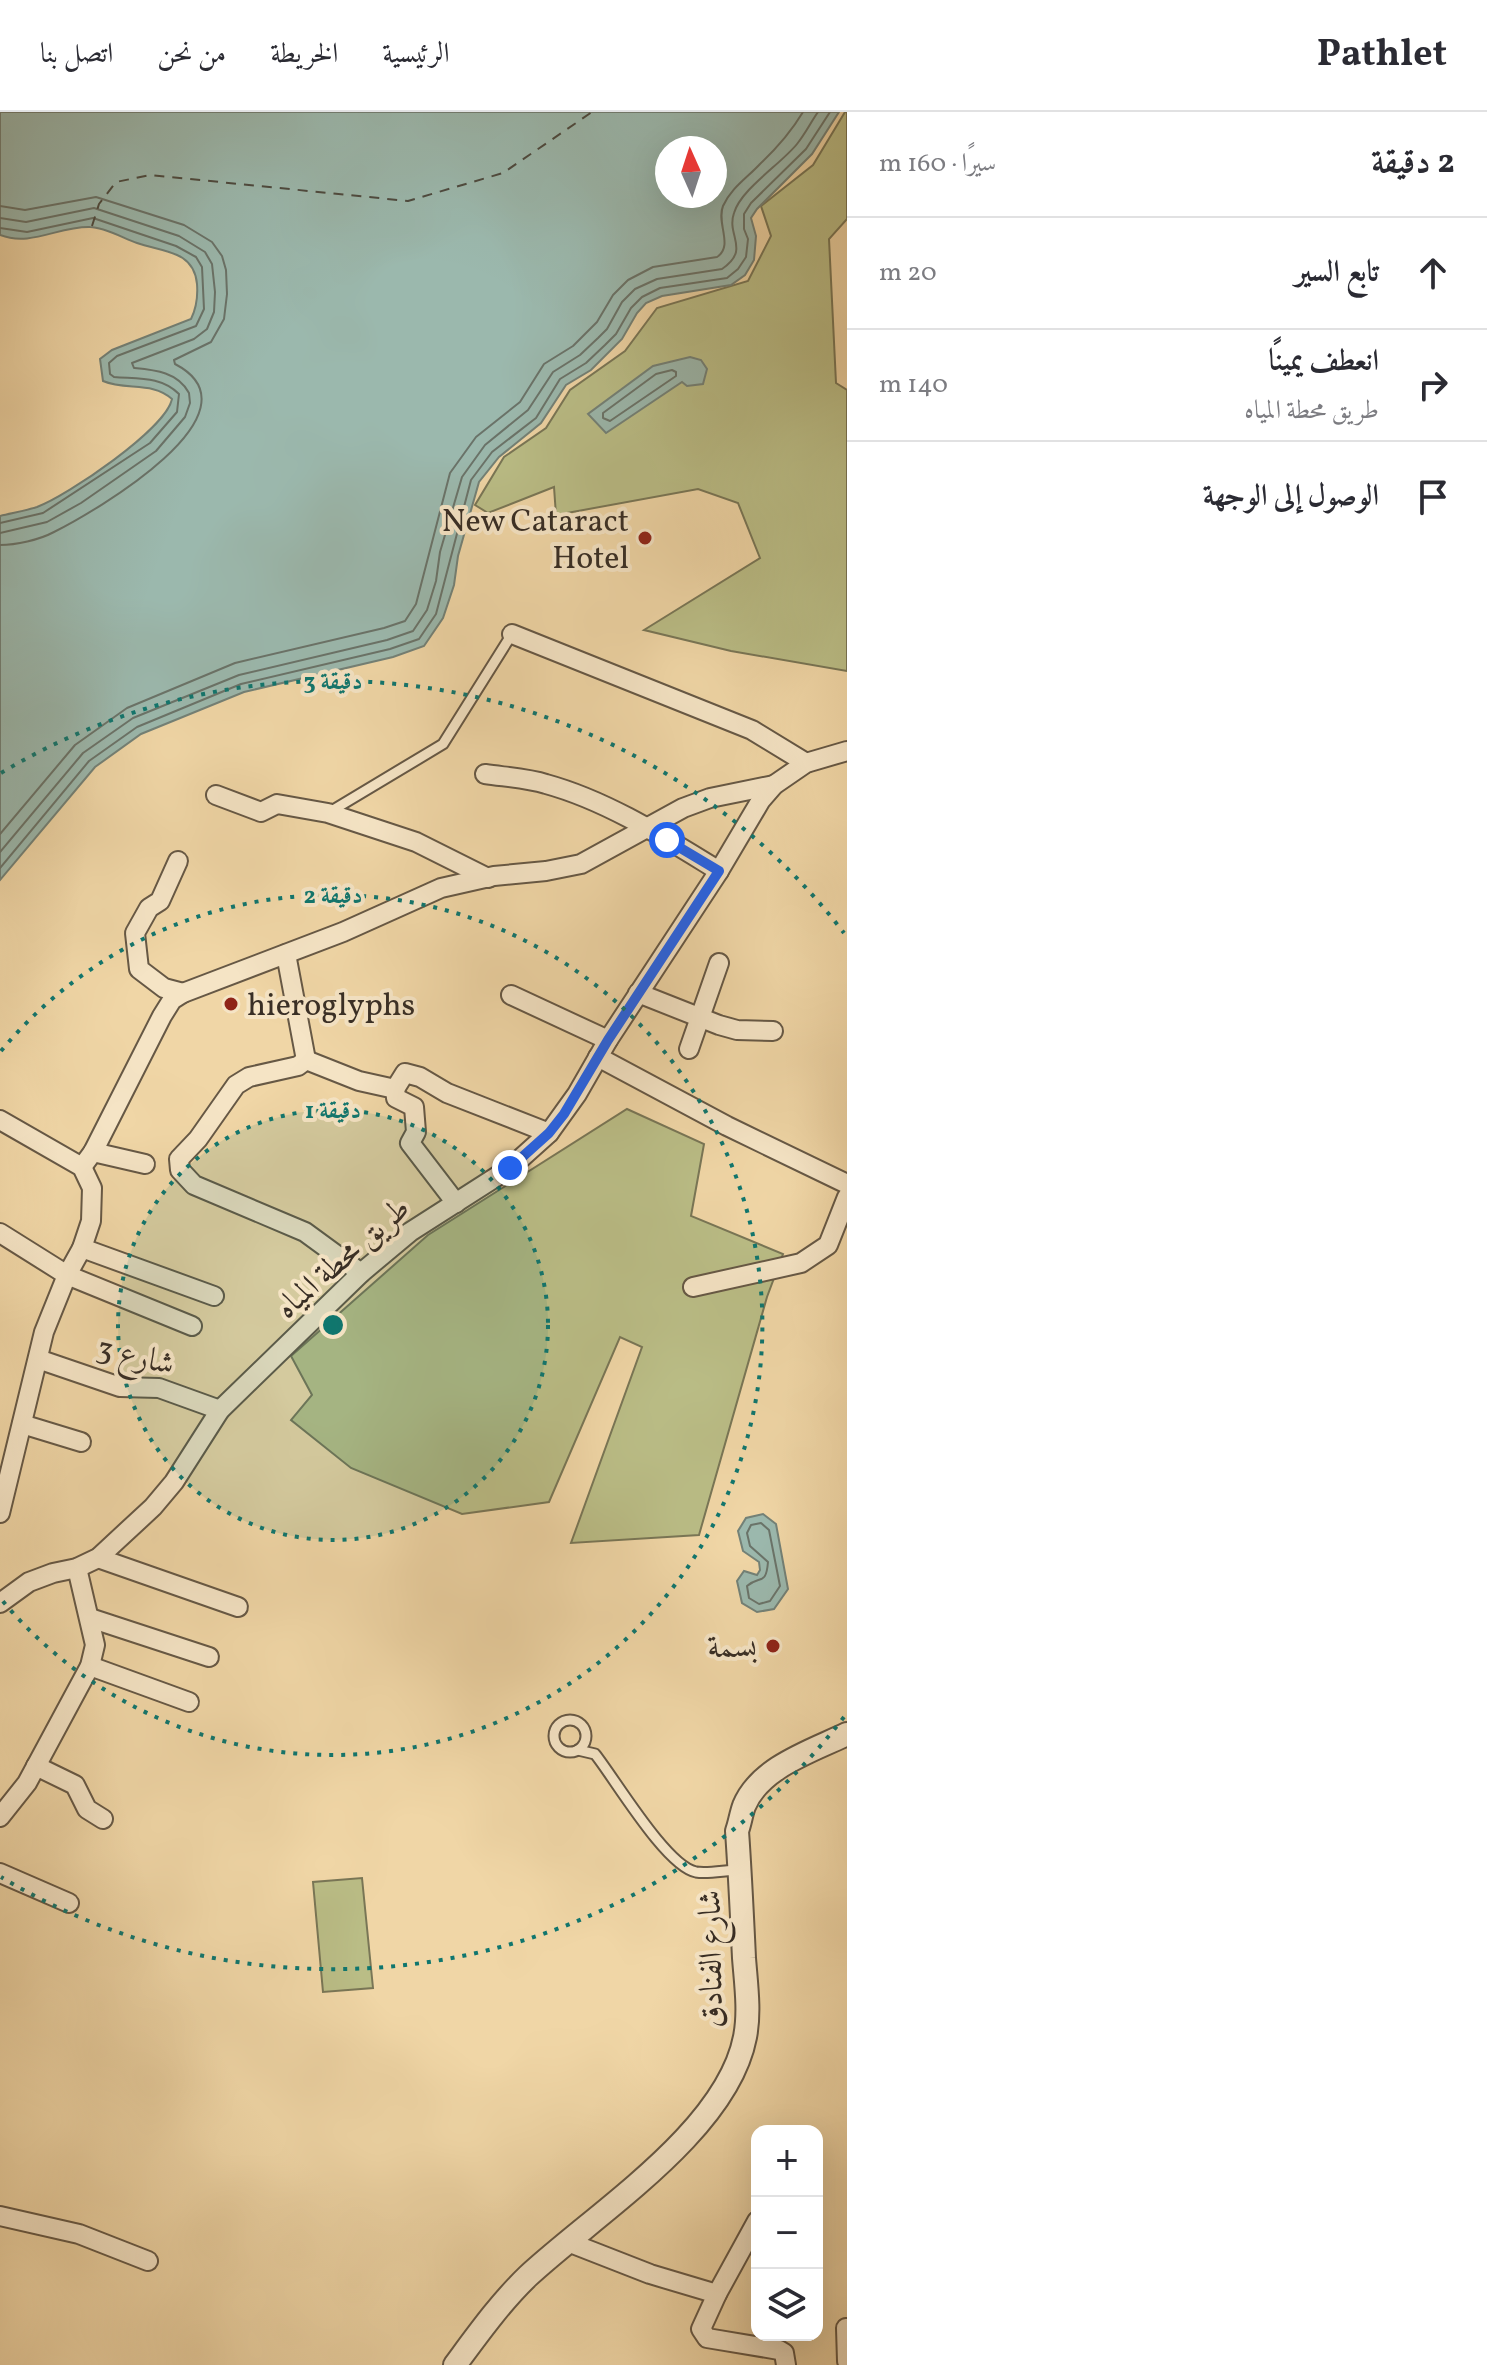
<!DOCTYPE html>
<html lang="ar">
<head>
<meta charset="utf-8">
<style>
	:root { --surface:#fff; --page:#f7f7f7; --text:#2b2b33; --muted:#7c7c81; --line:#e1e1e2 }
	body { margin:0; font-family:Vollkorn,Amiri,serif; background:var(--page); color:var(--text); direction:rtl }
	.controls { position:absolute; right:24px; bottom:24px; display:grid; overflow:hidden; border-radius:16px; box-shadow:0 8px 32px #0002 }
	.controls button { width:72px; height:72px; display:grid; place-items:center; padding:0; border:0; border-bottom:2px solid var(--line); background:var(--surface); color:var(--text); font:40px sans-serif }
	.compass { position:absolute; left:655px; top:24px; width:72px; height:72px; border-radius:50%; background:var(--surface); box-shadow:0 8px 32px #0002; rotate:357deg }
	.stop { position:absolute; width:24px; height:24px; margin:-18px; border:6px solid #2563eb; border-radius:50%; background:#fff }
	.stop.end { background:#2563eb; border-color:#fff; box-shadow:0 2px 8px #0008 }
	.list { margin:0; padding:0; list-style:none }
	h2 { display:flex; justify-content:space-between; align-items:center; height:104px; margin:0; padding:0 32px; font-size:34px }
	h2 small { font-size:26px; font-weight:400; color:var(--muted) }
	.list li { display:grid; grid-template-columns:52px 1fr auto; gap:24px; align-items:center; box-sizing:border-box; height:112px; padding:0 32px; border-top:2px solid var(--line) }
	.list b { display:block; font-size:30px; white-space:nowrap }
	.list p { margin:0; font-size:26px; white-space:nowrap; color:var(--muted) }
	.list em { font-size:26px; font-style:normal; color:var(--muted) }
	.icon { flex:none; width:44px; height:44px; fill:none; stroke:currentColor; stroke-width:2; stroke-linecap:round; stroke-linejoin:round }
	.map { position:relative; flex:none; width:847px; height:2253px; overflow:hidden; direction:ltr }
	header { display:flex; align-items:center; gap:48px; box-sizing:border-box; height:112px; padding:0 40px; background:var(--surface); border-bottom:2px solid var(--line) }
	header strong { font-size:38px }
	nav { display:flex; gap:44px; margin-inline-start:auto; font-size:28px }
	main { display:flex }
	aside { flex:1; background:var(--surface) }
	.map>svg:first-child { display:block }
</style>
</head>
<body>
<header>
<strong>Pathlet</strong>
<nav><a>الرئيسية</a><a>الخريطة</a><a>من نحن</a><a>اتصل بنا</a></nav>
</header>
<main>
<aside>
<h2>2 دقيقة<small>سيرًا · 160 m</small></h2>
<ul class="list">
<li><svg class="icon" aria-label="ahead" viewBox="0 0 24 24"><path d="M12 20V5M6 11l6-6 6 6"/></svg><div><b>تابع السير</b></div><em>20 m</em></li>
<li><svg class="icon" aria-label="right" viewBox="0 0 24 24"><path d="M7 20v-9h11M14 6l5 5-5 5"/></svg><div><b>انعطف يمينًا</b><p>طريق محطة المياه</p></div><em>140 m</em></li>
<li><svg class="icon" aria-label="arrive" viewBox="0 0 24 24"><path d="M6 21V4h12l-3 4 3 4H6"/></svg><div><b>الوصول إلى الوجهة</b></div></li>
</ul>
</aside>
<div class="map">
<svg width="847" height="2253" viewBox="0 0 847 2253">
	<rect width="100%" height="100%" fill="#f0d6a6"/>
	<filter id="stains"><feTurbulence type="fractalNoise" baseFrequency=".0025" numOctaves="4"/><feColorMatrix values="0 0 0 0 .2 0 0 0 0 .09 0 0 0 0 .02 0 0 0 .5 -.17"/></filter>
	<radialGradient id="worn" r=".72"><stop offset=".6" stop-color="#630" stop-opacity="0"/><stop offset="1" stop-color="#630" stop-opacity=".3"/></radialGradient>
	<g fill="#babd86" stroke="#797656" stroke-width="2">
		<polygon points="845,0 847,0 847,107 829,127 836,271 847,278 847,559 731,539 644,518 760,446 738,391 698,377 556,403 554,375 488,401 475,393 504,345 546,316 570,278 625,239 657,196 748,169 771,124 761,94 813,53"/>
		<polygon points="627,997 704,1032 691,1104 783,1142 767,1185 699,1423 571,1431 642,1235 620,1225 549,1390 462,1402 351,1356 291,1308 312,1283 291,1244 428,1123"/>
		<polygon points="362,1766 373,1876 323,1880 313,1770"/>
	</g>
	<g fill="#9bb8ad" stroke="#738177" stroke-width="2" fill-rule="evenodd">
		<path d="M0,0H839L812,42L757,97L751,106L756,124L754,148L745,163L731,173L662,184L646,191L637,201L622,227L591,258L566,273L541,311L499,345L479,370L458,444L454,473L443,506L424,534L393,545L244,580L141,622L95,655L0,768V404C12,401 25,399 37,395C67,384 166,317 172,287C152,269 126,279 103,269L100,247L112,238L191,207C197,195 198,185 197,172C194,138 162,140 137,131C123,126 104,115 90,115C59,114 31,135 0,123ZM715,36V84H667V36Z"/>
		<polygon points="690,245 701,248 707,257 703,272 687,274 682,270 606,321 588,302 653,254"/>
		<polygon points="763,1402 776,1412 788,1477 774,1497 757,1500 742,1491 737,1469 744,1459 757,1463 760,1458 759,1450 743,1439 738,1419 746,1406"/>
	</g>
	<g fill="none" stroke-linecap="round" stroke-linejoin="round">
		<g stroke="#6a7369" stroke-width="2">
			<path d="M0,94L25,98L96,85L184,113L212,130L222,144L226,158L227,182L224,207L211,230L174,248L175,252C267,300 94,400 54,420C39,428 16,433 0,433"/>
			<path d="M0,106L26,110L94,96L179,124L205,140L212,152L215,180L214,200L207,217L194,227L132,251L134,256C155,258 178,260 189,281L190,291L185,305L156,339L81,391L47,410L0,421"/>
			<path d="M0,116L27,120L93,106L176,134L196,145L202,155L204,197L196,214L117,244L109,251L110,262L114,265C138,267 161,264 179,282L177,300L150,331L43,401L0,411"/>
			<polygon points="672,258 676,260 676,264 610,309 603,306 603,301 656,262"/>
			<path d="M0,722L75,633L127,596L235,551L384,516L405,509L416,492L450,361L476,325L520,290L544,252L573,234L597,210L613,183L628,168L653,155L717,145C734,134 716,111 723,94C731,76 747,66 760,52C777,36 791,20 803,0"/>
			<path d="M0,740L83,641L133,606L239,563L387,528L413,519L427,498L436,469L440,440L462,365L485,333L528,298L553,260L580,243L598,226L607,217L622,190L635,177L657,167L722,157C751,137 726,124 734,101C741,77 781,52 797,32C805,22 811,10 818,0"/>
			<polyline points="0,756 89,649 137,615 241,572 390,537 419,527 436,502 471,368 492,340 536,306 560,267 586,251 605,233 616,222 631,196 642,185 660,176 727,166 738,157 746,145 748,127 744,117 744,102 751,91 806,37 830,0"/>
			<path d="M761,1411L769,1418L780,1474L770,1489L759,1492L749,1486L747,1474C760,1463 766,1474 768,1450L750,1434L747,1421L751,1413Z"/>
		</g>
		<polyline stroke="#4c4a40" stroke-width="2" stroke-dasharray="10 8" stroke-linecap="butt" points="92,114 99,92 116,70 150,63 408,89 503,61 592,0"/>
		<defs>
			<g id="service">
				<polyline points="328,701 443,632 512,522"/>
				<circle cx="570" cy="1624" r="16"/>
				<path d="M578,1638L595,1642C615,1667 666,1754 696,1760C709,1762 726,1758 739,1758"/>
			</g>
			<g id="minor">
				<polyline points="512,522 752,618 806,651"/>
				<path d="M485,662C505,665 527,666 546,672C608,689 665,726 719,759"/>
				<polyline points="216,683 261,700 277,692 328,701 416,730 488,766"/>
				<polyline points="178,749 160,789 149,796 135,821 139,857 164,876 183,881"/>
				<polyline points="286,842 306,948 298,954 249,965 236,973 198,1027 179,1047 180,1058 194,1073 305,1120 361,1161"/>
				<polyline points="638,881 719,913 737,918 773,919"/>
				<polyline points="511,883 608,928"/>
				<polyline points="689,937 719,851"/>
				<polyline points="598,945 727,1014 847,1072"/>
				<polyline points="306,948 359,969 395,977 396,986 414,995 416,1020 410,1031 456,1091"/>
				<polyline points="395,977 405,961 420,965 447,981 549,1021"/>
				<polyline points="0,1008 82,1055 92,1076 91,1109 82,1136 67,1163 44,1220 0,1401"/>
				<polyline points="93,1040 145,1052"/>
				<polyline points="82,1055 93,1040 162,904 172,888 183,881 343,820 441,776 494,764 546,759 581,752 683,696 710,686 774,673"/>
				<polyline points="0,1121 67,1163 192,1214"/>
				<polyline points="82,1136 214,1184"/>
				<polyline points="693,1175 801,1151 828,1133 847,1085"/>
				<polyline points="38,1247 120,1275 159,1276 220,1298"/>
				<polyline points="22,1312 81,1330"/>
				<polyline points="98,1446 238,1495"/>
				<polyline points="0,1491 29,1470 53,1461 77,1456 98,1446 153,1395 174,1370 220,1298 361,1161 410,1120 510,1056 549,1021 577,982 608,928 719,759 761,688 774,673 806,651 847,639"/>
				<polyline points="90,1506 209,1545"/>
				<polyline points="90,1554 189,1590"/>
				<polyline points="36,1654 75,1673 87,1697 103,1707"/>
				<polyline points="0,1705 27,1671 90,1554 95,1533 77,1456"/>
				<polyline points="0,1761 69,1791"/>
				<polyline points="0,2104 79,2122 148,2149"/>
				<polyline points="757,2109 717,2182 701,2217 707,2226 779,2238 784,2241 786,2253"/>
				<polyline points="568,2130 650,2162 717,2182"/>
				<polyline points="846,2216 847,2249"/>
			</g>
			<path id="tertiary" d="M455,2253C478,2222 500,2191 528,2164C596,2101 727,2019 745,1925C750,1900 746,1872 744,1846C742,1804 740,1761 737,1719C740,1711 741,1702 744,1694C760,1655 812,1639 847,1622"/>
		</defs>
		<use href="#service" stroke="#665845" stroke-width="13"/>
		<use href="#minor" stroke="#665845" stroke-width="22"/>
		<use href="#tertiary" stroke="#665845" stroke-width="26"/>
		<use href="#service" stroke="#f5e4c5" stroke-width="9"/>
		<use href="#minor" stroke="#f5e4c5" stroke-width="18"/>
		<use href="#tertiary" stroke="#f5e4c5" stroke-width="22"/>
	</g>
	<g fill="none" stroke-linecap="round" stroke-linejoin="round">
		<polyline stroke="#2563eb" stroke-width="10" points="510,1056 549,1021 564,1002 608,928 719,759 667,728"/>
	</g>
	<circle cx="333" cy="1213" r="215" fill="#0f766e" fill-opacity=".12"/>
	<g fill="none" stroke="#0f766e" stroke-width="4" stroke-dasharray="4 8">
		<circle cx="333" cy="1213" r="215"/>
		<path d="M1 939A430 430 0 1 1 1 1487"/>
		<path d="M844 1605A644 644 0 0 1 1 1765M1 661A644 644 0 0 1 844 821"/>
	</g>
	<g fill="#8f2418" stroke="#f5e4c5" stroke-width="3">
		<circle cx="645" cy="426" r="8"/>
		<circle cx="231" cy="892" r="8"/>
		<circle cx="773" cy="1534" r="8"/>
	</g>
	<g text-anchor="middle" stroke-width="8" stroke-linejoin="round" paint-order="stroke">
		<g font-size="32" fill="#382e25" stroke="#f5e4c5" text-anchor="end">
			<text x="629" y="419">New Cataract<tspan x="629" dy="37">Hotel</tspan></text>
			<text x="247" y="903" text-anchor="start">hieroglyphs</text>
			<text x="757" y="1545">بسمة</text>
		</g>
		<g font-size="32" fill="#382e25" stroke="#f5e4c5">
			<text transform="translate(342 1145) rotate(-41)" y="11">طريق محطة المياه</text>
			<text transform="translate(136 1243) rotate(13)" y="11">شارع 3</text>
			<text transform="translate(710 1847) rotate(-91)" y="11">شارع الفنادق</text>
		</g>
	</g>
	<circle cx="333" cy="1213" r="12" fill="#0f766e" stroke="#f5e4c5" stroke-width="4"/>
	<g font-size="24" text-anchor="middle" font-weight="bold" fill="#0f766e" stroke="#f5e4c5" stroke-width="8" stroke-linejoin="round" paint-order="stroke">
		<text x="333" y="577">3 دقيقة</text>
		<text x="333" y="791">2 دقيقة</text>
		<text x="333" y="1006">1 دقيقة</text>
	</g>
	<rect width="100%" height="100%" filter="url(#stains)"/>
	<rect width="100%" height="100%" fill="url(#worn)"/>
</svg>
<div class="controls">
<button>+</button>
<button>−</button>
<button><svg class="icon" aria-label="layers" viewBox="0 0 24 24"><path d="M12 4l9 5-9 5-9-5zM3 14l9 5 9-5"/></svg></button>
</div>
<svg class="compass" viewBox="-18 -18 36 36"><path d="M0-13l5 13h-10z" fill="#e53935"/><path d="M0 13l5-13h-10z" fill="#7c7c81"/></svg>
<div class="stop" style="left:667px;top:728px"></div>
<div class="stop end" style="left:510px;top:1056px"></div>
</div>
</main>
</body>
</html>
